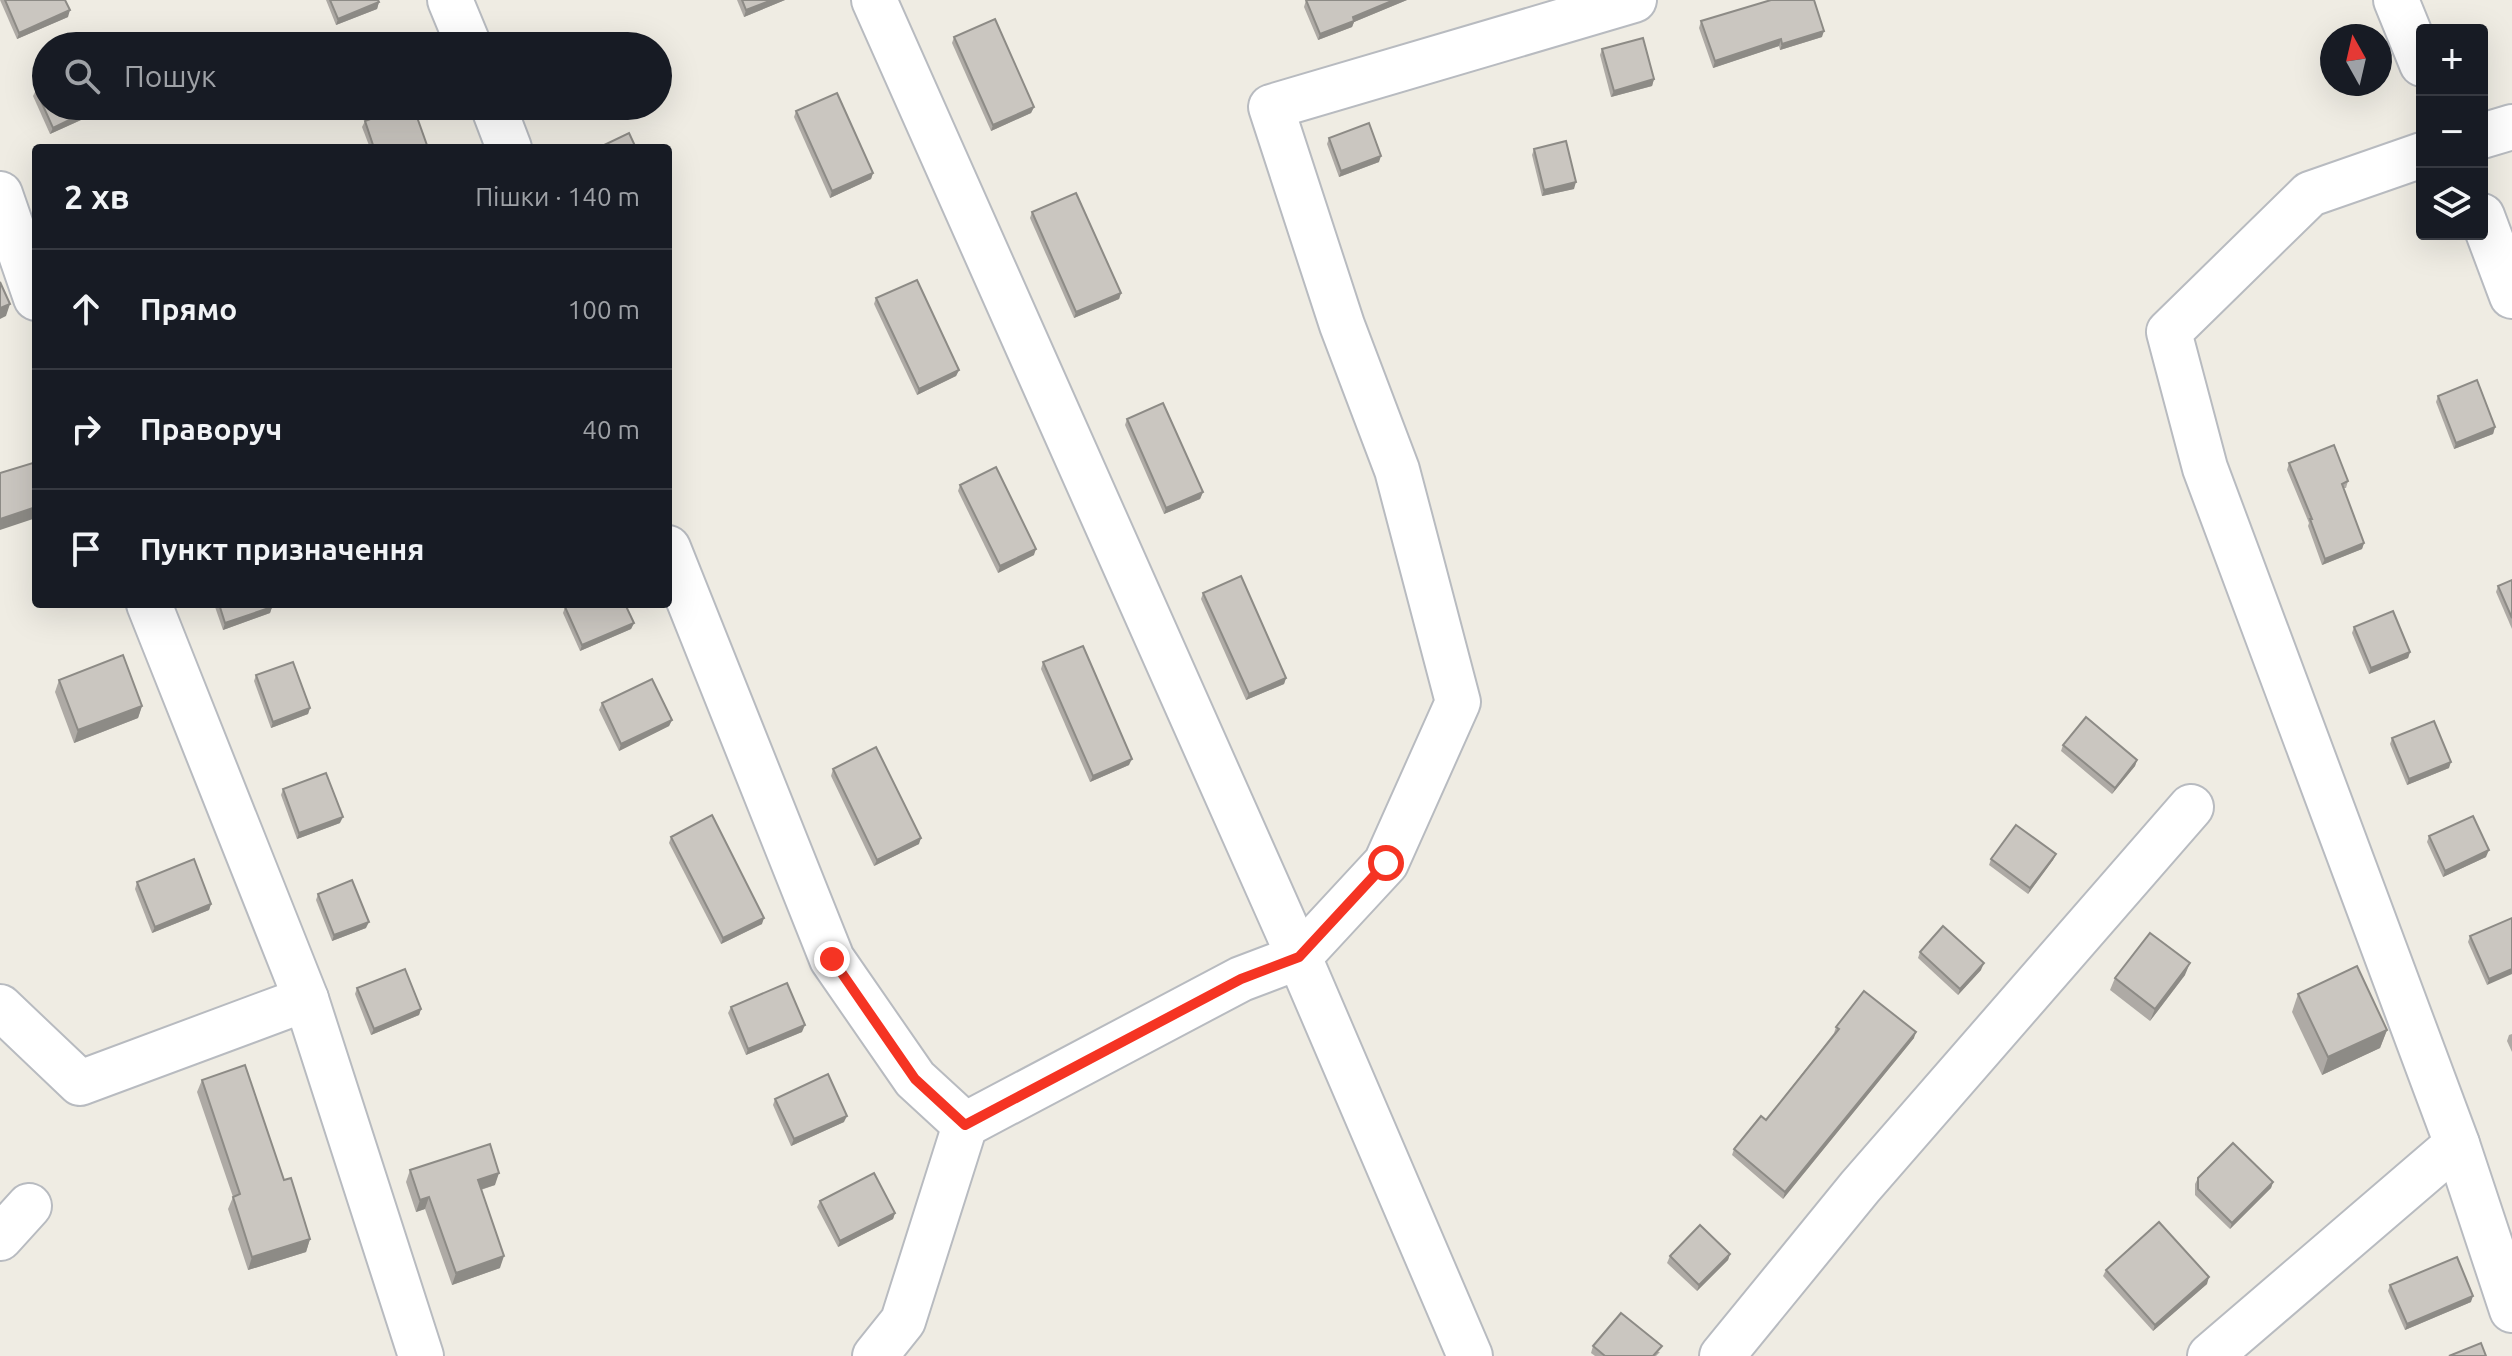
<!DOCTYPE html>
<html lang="uk">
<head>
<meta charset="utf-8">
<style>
	:root { --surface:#171b24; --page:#242831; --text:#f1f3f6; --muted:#9ea1a6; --line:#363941 }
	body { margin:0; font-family:Ubuntu,sans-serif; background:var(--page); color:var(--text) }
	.controls { position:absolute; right:24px; top:24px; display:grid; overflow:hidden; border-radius:8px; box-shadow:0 8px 32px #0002 }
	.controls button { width:72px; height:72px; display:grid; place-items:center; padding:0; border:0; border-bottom:2px solid var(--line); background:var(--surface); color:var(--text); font:40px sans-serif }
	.compass { position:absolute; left:2320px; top:24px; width:72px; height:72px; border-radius:50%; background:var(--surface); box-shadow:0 8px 32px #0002; rotate:352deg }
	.stop { position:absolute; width:24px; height:24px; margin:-18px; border:6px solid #f53423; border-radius:50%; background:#fff }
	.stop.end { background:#f53423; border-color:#fff; box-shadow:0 2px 8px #0008 }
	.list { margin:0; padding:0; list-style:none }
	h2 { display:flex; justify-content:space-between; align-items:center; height:104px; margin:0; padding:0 32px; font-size:34px }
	h2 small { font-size:26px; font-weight:400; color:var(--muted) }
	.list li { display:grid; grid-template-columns:52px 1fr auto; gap:24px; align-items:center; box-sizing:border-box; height:120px; padding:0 32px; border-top:2px solid var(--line) }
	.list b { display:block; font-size:30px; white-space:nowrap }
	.list em { font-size:26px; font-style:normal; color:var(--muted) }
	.icon { flex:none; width:44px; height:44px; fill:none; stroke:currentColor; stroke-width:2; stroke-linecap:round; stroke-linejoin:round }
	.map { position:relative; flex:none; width:2512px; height:1356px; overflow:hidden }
	.search { position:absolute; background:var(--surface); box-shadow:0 8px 32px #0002; left:32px; top:32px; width:640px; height:88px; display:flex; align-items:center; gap:20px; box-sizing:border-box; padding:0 28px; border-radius:44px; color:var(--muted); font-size:30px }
	.panel { position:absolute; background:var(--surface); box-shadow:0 8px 32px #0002; left:32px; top:144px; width:640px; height:464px; border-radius:8px }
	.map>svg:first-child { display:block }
</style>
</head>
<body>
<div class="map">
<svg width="2512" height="1356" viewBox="0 0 2512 1356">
	<rect width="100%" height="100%" fill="#efece3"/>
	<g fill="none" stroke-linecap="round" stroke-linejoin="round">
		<defs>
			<g id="minor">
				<polyline points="450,0 469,46"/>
				<polyline points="874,0 1299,957 1470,1356"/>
				<polyline points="2396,0 2422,64"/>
				<polyline points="493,106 509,148"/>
				<polyline points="2482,136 2512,127"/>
				<polyline points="2422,155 2310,194 2169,332 2205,468 2457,1144 2512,1310"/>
				<polyline points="0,194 36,298"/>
				<polyline points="2482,216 2512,296"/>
				<polyline points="668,548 832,959 915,1079 965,1125"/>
				<polyline points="149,604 306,999 421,1356"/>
				<polyline points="0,1007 80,1083 306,999"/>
				<polyline points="0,1238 29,1206"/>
				<polyline points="875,1356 903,1321 965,1125 1241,979 1299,957 1386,863 1458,702 1397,470 1342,325 1271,107 1634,0"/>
				<polyline points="1722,1356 1860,1187 2191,807"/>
				<polyline points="2210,1356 2457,1144"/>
			</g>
		</defs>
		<use href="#minor" stroke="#b8bbc0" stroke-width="48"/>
		<use href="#minor" stroke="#fff" stroke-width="44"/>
	</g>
	<g fill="#aeaaa5">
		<polygon points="0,0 65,0 68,17 17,39"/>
		<polygon points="326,0 378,0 379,2 377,9 336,25"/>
		<polygon points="737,0 785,0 744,17"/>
		<polygon points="1306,0 1407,0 1354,22 1352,27 1318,40 1304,7"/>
		<polygon points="1701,21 1822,37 1780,50 1779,46 1713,68 1699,28"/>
		<polygon points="954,37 1034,107 1031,113 991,131 952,43"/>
		<polygon points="1602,49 1654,79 1652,86 1611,97 1600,55"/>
		<polygon points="36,90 94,108 92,115 50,134 33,96"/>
		<polygon points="796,111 873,173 871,179 830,198 794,117"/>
		<polygon points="365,121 428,148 370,148 362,127"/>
		<polygon points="1329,138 1379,162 1339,177 1327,144"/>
		<polygon points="1534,149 1574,189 1542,196 1532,155"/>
		<polygon points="1032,212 1121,293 1119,299 1074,318 1030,218"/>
		<polygon points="876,298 959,370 956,376 917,395 874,304"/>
		<polygon points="2438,396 2495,427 2493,434 2454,449 2436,402"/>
		<polygon points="1127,419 1203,492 1200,499 1164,514 1125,425"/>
		<polygon points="2289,463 2348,481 2346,488 2343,488 2364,543 2362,549 2322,565 2308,526 2309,523 2287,470"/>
		<polygon points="960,485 1034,555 998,573 958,491"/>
		<polygon points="2512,580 2512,629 2496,592 2498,586"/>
		<polygon points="1203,593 1286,678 1284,684 1246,700 1201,599"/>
		<polygon points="214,604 271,604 272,607 270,613 223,630"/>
		<polygon points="565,607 634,623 631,629 580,651 563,613"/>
		<polygon points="2354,627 2410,652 2408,658 2369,674 2352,633"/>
		<polygon points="1043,662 1129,765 1090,782 1041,669"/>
		<polygon points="256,675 310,708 308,714 271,728 254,681"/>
		<polygon points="59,680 142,706 138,718 74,743 55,692"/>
		<polygon points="602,703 672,720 669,726 619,751 599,710"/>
		<polygon points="2392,738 2449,768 2407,785 2390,744"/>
		<polygon points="2063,745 2137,760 2135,766 2112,794 2061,751"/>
		<polygon points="833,769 919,844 874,866 831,776"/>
		<polygon points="283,789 340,823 297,839 281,795"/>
		<polygon points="2429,836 2486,857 2443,877 2427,842"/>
		<polygon points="671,837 762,924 721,944 669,843"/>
		<polygon points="2056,854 2053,860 2028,894 1989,865 1991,859"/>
		<polygon points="137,882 211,904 209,910 152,933 135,889"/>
		<polygon points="318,894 366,928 332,941 316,900"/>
		<polygon points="2512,918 2487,985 2468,942 2470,936"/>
		<polygon points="1920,952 1981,970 1958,995 1918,958"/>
		<polygon points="2185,975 2150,1021 2110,990 2115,978"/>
		<polygon points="357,988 421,1009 419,1015 371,1035 355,994"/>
		<polygon points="2298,994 2387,1030 2380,1048 2322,1075 2292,1012"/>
		<polygon points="731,1007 802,1032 746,1055 728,1013"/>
		<polygon points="1836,1027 1914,1038 1783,1199 1732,1155 1734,1149 1766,1120 1834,1033"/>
		<polygon points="2512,1034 2512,1052 2507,1041 2509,1035"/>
		<polygon points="202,1080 284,1180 310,1239 306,1252 248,1270 228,1209 233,1197 197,1092"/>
		<polygon points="775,1099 844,1122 791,1146 773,1105"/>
		<polygon points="410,1170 495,1185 481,1190 500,1268 452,1285 425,1209 416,1212 406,1182"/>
		<polygon points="2198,1178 2273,1182 2271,1188 2230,1229 2195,1195 2195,1184"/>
		<polygon points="820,1201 895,1213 893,1219 838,1247 817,1207"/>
		<polygon points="1730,1254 1728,1260 1697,1291 1667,1263 1670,1256"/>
		<polygon points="2106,1270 2207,1284 2153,1331 2103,1276"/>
		<polygon points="2390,1285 2471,1302 2405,1330 2388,1291"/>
		<polygon points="1593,1346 1660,1352 1656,1356 1595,1356 1591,1353"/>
	</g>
	<g fill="#8d8b86">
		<polygon points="772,0 785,0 744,17 746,10"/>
		<polygon points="1394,0 1407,0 1354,22 1352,27 1318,40 1320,34 1353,17"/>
		<polygon points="379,2 377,9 336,25 338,19"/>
		<polygon points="70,10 68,17 17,39 19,33"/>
		<polygon points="1824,31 1822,37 1780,50 1782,44"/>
		<polygon points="1781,39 1779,46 1713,68 1715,61"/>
		<polygon points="1654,79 1652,86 1611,97 1614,91"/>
		<polygon points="1034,107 1031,113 991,131 993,125"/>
		<polygon points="94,108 92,115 50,134 53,128"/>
		<polygon points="1381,156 1379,162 1339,177 1341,171"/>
		<polygon points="873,173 871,179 830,198 832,191"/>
		<polygon points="1576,182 1574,189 1542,196 1544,190"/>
		<polygon points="1121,293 1119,299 1074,318 1076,312"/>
		<polygon points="10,304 6,316 0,319 0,308"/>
		<polygon points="959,370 956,376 917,395 919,389"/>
		<polygon points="2495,427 2493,434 2454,449 2456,443"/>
		<polygon points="1203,492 1200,499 1164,514 1166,508"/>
		<polygon points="36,507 36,518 0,530 0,519"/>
		<polygon points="2364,543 2362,549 2322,565 2325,559"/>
		<polygon points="1036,549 1034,555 998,573 1000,566"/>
		<polygon points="272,607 270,613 223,630 225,623"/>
		<polygon points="634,623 631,629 580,651 582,645"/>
		<polygon points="2410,652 2408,658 2369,674 2371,668"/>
		<polygon points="1286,678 1284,684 1246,700 1249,694"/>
		<polygon points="142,706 138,718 74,743 78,730"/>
		<polygon points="310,708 308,714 271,728 273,722"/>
		<polygon points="672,720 669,726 619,751 621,744"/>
		<polygon points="1132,759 1129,765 1090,782 1093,776"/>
		<polygon points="2137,760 2135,766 2112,794 2115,788"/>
		<polygon points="2451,762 2449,768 2407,785 2409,779"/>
		<polygon points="343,817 340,823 297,839 299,833"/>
		<polygon points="921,838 919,844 874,866 877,860"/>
		<polygon points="2489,850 2486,857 2443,877 2445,871"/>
		<polygon points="2056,854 2053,860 2028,894 2030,888"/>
		<polygon points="211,904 209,910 152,933 155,927"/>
		<polygon points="764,918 762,924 721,944 723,938"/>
		<polygon points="369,922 366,928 332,941 334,935"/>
		<polygon points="1984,963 1981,970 1958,995 1960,989"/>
		<polygon points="2190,963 2185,975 2150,1021 2155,1009"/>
		<polygon points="2512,969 2512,974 2487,985 2489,979"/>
		<polygon points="421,1009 419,1015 371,1035 374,1029"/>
		<polygon points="805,1025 802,1032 746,1055 748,1049"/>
		<polygon points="2387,1030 2380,1048 2322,1075 2328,1057"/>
		<polygon points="1916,1032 1914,1038 1783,1199 1785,1192"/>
		<polygon points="847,1116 844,1122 791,1146 794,1139"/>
		<polygon points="499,1173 495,1185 473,1192 478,1180"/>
		<polygon points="2273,1182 2271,1188 2230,1229 2232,1223"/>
		<polygon points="429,1197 425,1209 416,1212 420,1200"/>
		<polygon points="895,1213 893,1219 838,1247 840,1241"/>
		<polygon points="310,1239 306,1252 248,1270 252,1257"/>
		<polygon points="1730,1254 1728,1260 1697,1291 1699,1285"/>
		<polygon points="504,1256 500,1268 452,1285 456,1273"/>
		<polygon points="2209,1277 2207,1284 2153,1331 2155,1325"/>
		<polygon points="2473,1296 2471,1302 2405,1330 2407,1324"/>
	</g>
	<g fill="#cac6c0" stroke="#8d8b86" stroke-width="2">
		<polygon points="5,0 65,0 70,10 19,33"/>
		<polygon points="330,0 378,0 379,2 338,19"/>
		<polygon points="742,0 772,0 746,10"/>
		<polygon points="1306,0 1394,0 1353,17 1354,21 1320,34"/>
		<polygon points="1771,0 1814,0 1824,31 1782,44 1781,39 1715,61 1701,21"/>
		<polygon points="995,19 1034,107 993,125 954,37"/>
		<polygon points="1643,38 1654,79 1614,91 1602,49"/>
		<polygon points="46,85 46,106 93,106 94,108 53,128 36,90"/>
		<polygon points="837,93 873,173 832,191 796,111"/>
		<polygon points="405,106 413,106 428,148 374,148 365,121"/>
		<polygon points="1369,123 1381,156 1341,171 1329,138"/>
		<polygon points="629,133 636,148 598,148"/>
		<polygon points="1566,141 1576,182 1544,190 1534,149"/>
		<polygon points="1076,193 1121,293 1076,312 1032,212"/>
		<polygon points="917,280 959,370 919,389 876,298"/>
		<polygon points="0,282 10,304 0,308"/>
		<polygon points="2477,380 2495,427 2456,443 2438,396"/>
		<polygon points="1163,403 1203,492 1166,508 1127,419"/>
		<polygon points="2334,445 2348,481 2342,484 2364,543 2325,559 2310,519 2312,519 2289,463"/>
		<polygon points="36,462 36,507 0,519 0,473"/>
		<polygon points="996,467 1036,549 1000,566 960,485"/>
		<polygon points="1241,576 1286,678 1249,694 1203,593"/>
		<polygon points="2512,580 2512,618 2498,586"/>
		<polygon points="219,604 271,604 272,607 225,623"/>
		<polygon points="573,604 625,604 634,623 582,645 565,607"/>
		<polygon points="2393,611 2410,652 2371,668 2354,627"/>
		<polygon points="1083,646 1132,759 1093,776 1043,662"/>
		<polygon points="123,655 142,706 78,730 59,680"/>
		<polygon points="293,662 310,708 273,722 256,675"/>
		<polygon points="652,679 672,720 621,744 602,703"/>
		<polygon points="2086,717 2137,760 2115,788 2063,745"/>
		<polygon points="2434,721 2451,762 2409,779 2392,738"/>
		<polygon points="876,747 921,838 877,860 833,769"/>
		<polygon points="326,773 343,817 299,833 283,789"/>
		<polygon points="712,815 764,918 723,938 671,837"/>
		<polygon points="2473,816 2489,850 2445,871 2429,836"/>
		<polygon points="2016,825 2056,854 2030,888 1991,859"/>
		<polygon points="194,859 211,904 155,927 137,882"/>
		<polygon points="352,880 369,922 334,935 318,894"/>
		<polygon points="2512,918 2512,969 2489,979 2470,936"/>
		<polygon points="1943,926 1984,963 1960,989 1920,952"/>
		<polygon points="2150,933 2190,963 2155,1009 2115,978"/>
		<polygon points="2357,966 2387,1030 2328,1057 2298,994"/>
		<polygon points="405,969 421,1009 374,1029 357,988"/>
		<polygon points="787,983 805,1025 748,1049 731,1007"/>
		<polygon points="1864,991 1916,1032 1785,1192 1734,1149 1761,1116 1766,1120 1839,1029 1836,1027"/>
		<polygon points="245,1065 284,1180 291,1178 310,1239 252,1257 233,1197 240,1194 202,1080"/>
		<polygon points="828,1074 847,1116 794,1139 775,1099"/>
		<polygon points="2233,1143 2273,1182 2232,1223 2198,1189 2198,1178"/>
		<polygon points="490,1144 499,1173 478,1180 504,1256 456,1273 429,1197 420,1200 410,1170"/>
		<polygon points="874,1173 895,1213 840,1241 820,1201"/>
		<polygon points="2159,1222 2209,1277 2155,1325 2106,1270"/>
		<polygon points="1700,1225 1730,1254 1699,1285 1670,1256"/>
		<polygon points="2457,1257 2473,1296 2407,1324 2390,1285"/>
		<polygon points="1621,1313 1662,1346 1653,1356 1605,1356 1593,1346"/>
		<polygon points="2481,1343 2486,1356 2449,1356"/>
	</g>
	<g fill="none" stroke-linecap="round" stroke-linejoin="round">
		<polyline stroke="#f53423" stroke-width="10" points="832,959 915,1079 965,1125 1241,979 1299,957 1386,863"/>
	</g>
</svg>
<div class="controls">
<button>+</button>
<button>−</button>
<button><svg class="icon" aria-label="layers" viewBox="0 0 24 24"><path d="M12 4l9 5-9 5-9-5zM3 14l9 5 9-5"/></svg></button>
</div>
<svg class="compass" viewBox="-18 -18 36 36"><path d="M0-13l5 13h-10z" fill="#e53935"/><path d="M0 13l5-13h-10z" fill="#9ea1a6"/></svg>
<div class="stop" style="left:1386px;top:863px"></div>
<div class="stop end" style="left:832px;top:959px"></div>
<div class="search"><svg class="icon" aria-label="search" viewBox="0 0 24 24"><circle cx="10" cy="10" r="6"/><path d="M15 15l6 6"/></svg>Пошук</div>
<section class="panel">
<h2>2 хв<small>Пішки · 140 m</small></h2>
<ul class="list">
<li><svg class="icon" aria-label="ahead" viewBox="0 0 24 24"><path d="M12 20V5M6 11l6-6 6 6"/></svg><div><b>Прямо</b></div><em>100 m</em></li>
<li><svg class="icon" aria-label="right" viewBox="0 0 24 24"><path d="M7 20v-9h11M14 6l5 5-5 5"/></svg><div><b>Праворуч</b></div><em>40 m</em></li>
<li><svg class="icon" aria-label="arrive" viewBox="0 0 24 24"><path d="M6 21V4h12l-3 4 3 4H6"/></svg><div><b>Пункт призначення</b></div></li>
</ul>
</section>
</div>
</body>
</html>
